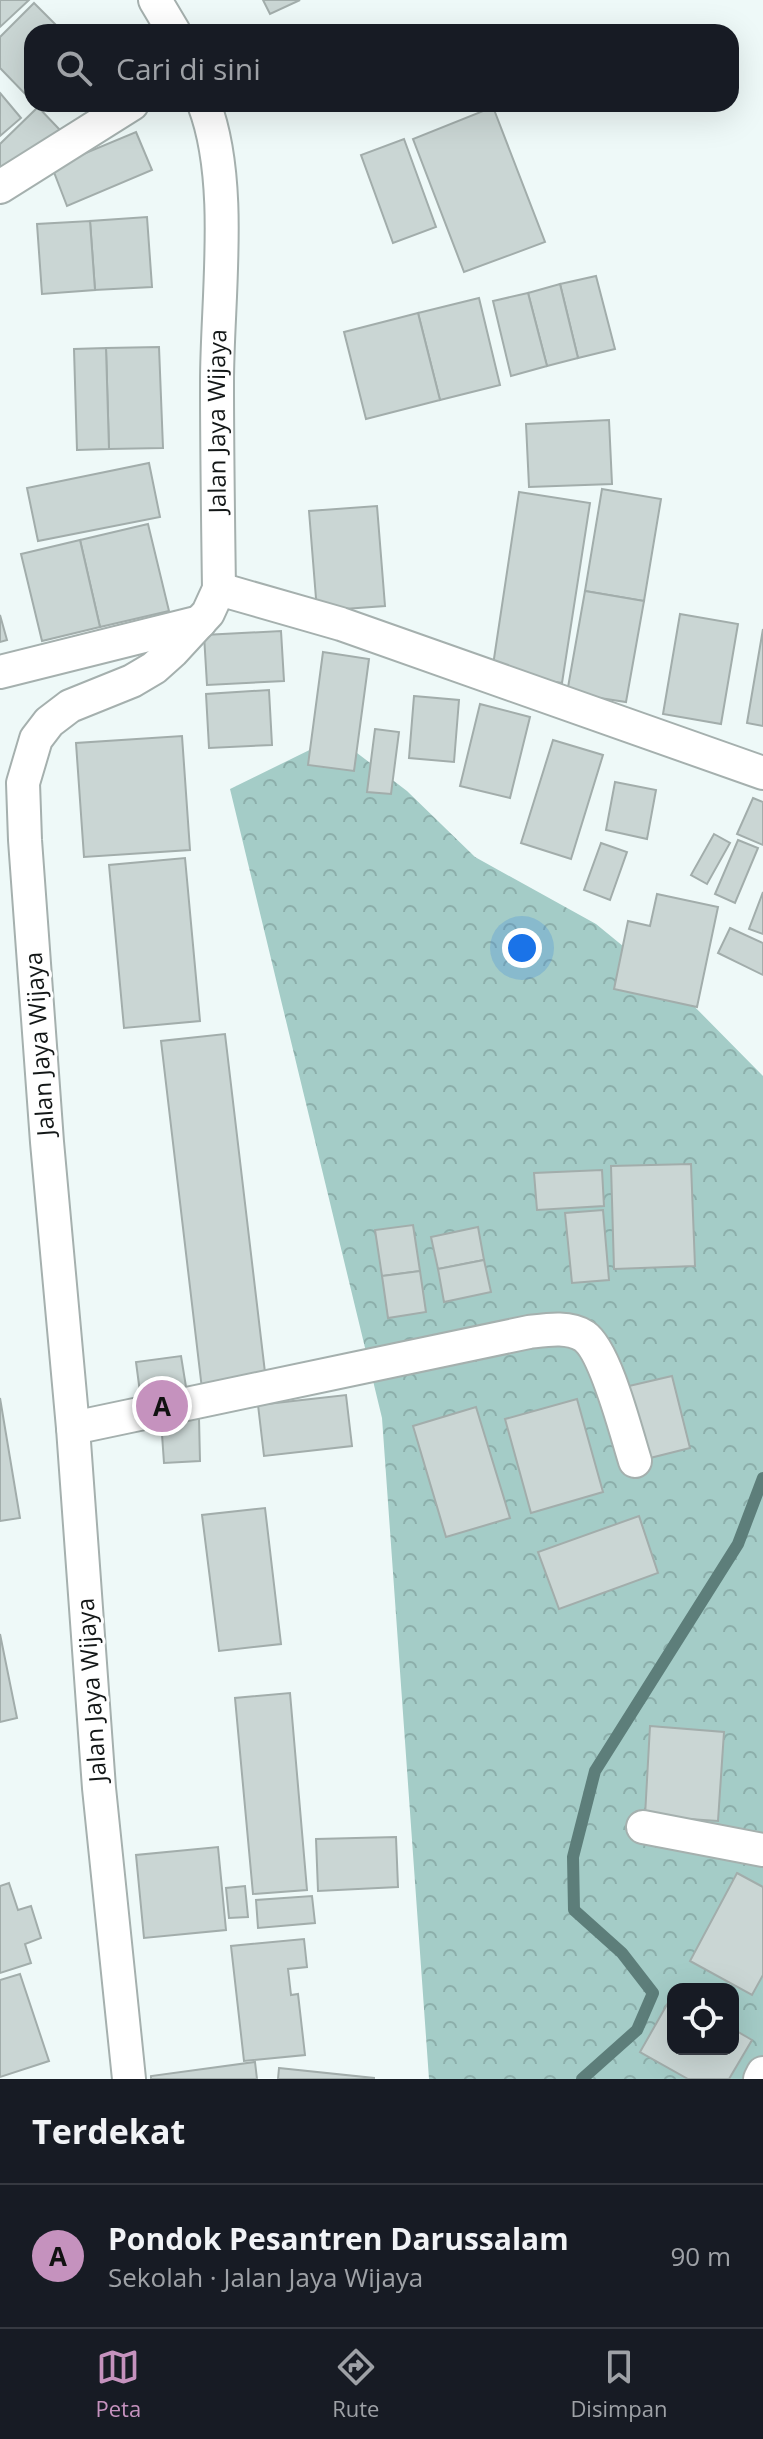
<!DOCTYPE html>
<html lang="id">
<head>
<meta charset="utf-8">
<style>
	:root { --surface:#171b24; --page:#20242c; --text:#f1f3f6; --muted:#9ea1a6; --line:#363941; --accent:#c592be }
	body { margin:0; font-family:"Open Sans",sans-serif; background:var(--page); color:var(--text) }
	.controls { position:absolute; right:24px; bottom:24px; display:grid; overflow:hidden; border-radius:16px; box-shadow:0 8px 32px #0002 }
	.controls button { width:72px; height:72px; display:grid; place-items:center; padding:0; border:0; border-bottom:2px solid var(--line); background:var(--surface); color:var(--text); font:40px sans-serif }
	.you { position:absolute; left:522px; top:948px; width:28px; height:28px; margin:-20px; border:6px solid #fff; border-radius:50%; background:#1a73e8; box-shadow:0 0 0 12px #1a73e833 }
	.badge { display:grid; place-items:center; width:52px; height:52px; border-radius:50%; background:var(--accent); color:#111; font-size:26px; font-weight:700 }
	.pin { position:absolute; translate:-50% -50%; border:4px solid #fff; box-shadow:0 2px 8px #0006 }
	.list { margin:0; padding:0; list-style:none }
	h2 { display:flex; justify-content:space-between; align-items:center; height:104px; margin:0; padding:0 32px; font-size:34px }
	h2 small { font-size:26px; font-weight:400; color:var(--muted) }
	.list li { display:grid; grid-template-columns:52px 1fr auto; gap:24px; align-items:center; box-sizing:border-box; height:144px; padding:0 32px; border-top:2px solid var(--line) }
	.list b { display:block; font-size:30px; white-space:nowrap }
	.list p { margin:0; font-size:26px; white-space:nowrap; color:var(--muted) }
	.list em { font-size:26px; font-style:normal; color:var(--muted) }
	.icon { flex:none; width:44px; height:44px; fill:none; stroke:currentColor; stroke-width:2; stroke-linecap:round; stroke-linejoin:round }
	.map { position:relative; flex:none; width:763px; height:2079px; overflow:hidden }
	.search { position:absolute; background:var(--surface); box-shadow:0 8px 32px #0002; left:24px; right:24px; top:24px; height:88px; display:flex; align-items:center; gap:20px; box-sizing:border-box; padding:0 28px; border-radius:24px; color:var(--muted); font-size:30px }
	.sheet { height:248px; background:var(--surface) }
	nav { display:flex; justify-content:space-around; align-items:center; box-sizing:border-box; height:112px; border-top:2px solid var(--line); background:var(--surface); font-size:22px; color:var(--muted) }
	nav a { display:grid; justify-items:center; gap:4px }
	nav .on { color:var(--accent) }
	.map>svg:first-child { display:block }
</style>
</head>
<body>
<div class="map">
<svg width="763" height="2079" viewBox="0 0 763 2079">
	<defs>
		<pattern id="forest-crowns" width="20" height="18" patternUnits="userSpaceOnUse" patternTransform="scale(2)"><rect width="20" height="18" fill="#a4ccc7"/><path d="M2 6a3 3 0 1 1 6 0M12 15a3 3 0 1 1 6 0" fill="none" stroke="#8caeaa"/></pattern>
	</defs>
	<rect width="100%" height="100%" fill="#eef9f8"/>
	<path fill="url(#forest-crowns)" fill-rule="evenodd" d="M336,737L407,791L475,857L596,924L684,996L763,1076V2079H429L382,1418L230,789ZM673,1989H733V2049H673Z"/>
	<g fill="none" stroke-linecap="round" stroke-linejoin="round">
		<polyline stroke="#5d7e7a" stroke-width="12" points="582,2079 637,2030 653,1993 622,1953 574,1910 573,1857 595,1771 738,1544 763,1478"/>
	</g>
	<g fill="#cad6d4" stroke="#a2adab" stroke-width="2">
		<polygon points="0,0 29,0 0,27"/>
		<polygon points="263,0 300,0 270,14"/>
		<polygon points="34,3 63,32 32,32 32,94 28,97 0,68 0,37"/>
		<polygon points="0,93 21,118 0,136"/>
		<polygon points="38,107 60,130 7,180 0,173 0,144"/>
		<polygon points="493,107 545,242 464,272 413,139"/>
		<polygon points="136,132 152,170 67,206 52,167"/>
		<polygon points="404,139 436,227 393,243 361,155"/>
		<polygon points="147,217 152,287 95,290 90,221"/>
		<polygon points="90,221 95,290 42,294 37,224"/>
		<polygon points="596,276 615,349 578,358 560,284"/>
		<polygon points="560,284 578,358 547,366 528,293"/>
		<polygon points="528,293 547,366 511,376 493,301"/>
		<polygon points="479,298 500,385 440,400 418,313"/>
		<polygon points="418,313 440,400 366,419 344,332"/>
		<polygon points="159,347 163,448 109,449 106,348"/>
		<polygon points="106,348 109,449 77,450 74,349"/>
		<polygon points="609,420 612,484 529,487 526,424"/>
		<polygon points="149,463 160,517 38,541 27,488"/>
		<polygon points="602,489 661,499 644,601 585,591"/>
		<polygon points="519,492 590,503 562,683 492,672"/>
		<polygon points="377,506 385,606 317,611 309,511"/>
		<polygon points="148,524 169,611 100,627 80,540"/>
		<polygon points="80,540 100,627 42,641 21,554"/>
		<polygon points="585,591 644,601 626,702 567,693"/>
		<polygon points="680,614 738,624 721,724 663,714"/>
		<polygon points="0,615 7,640 0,642"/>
		<polygon points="763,629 763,726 747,723"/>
		<polygon points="281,631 284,681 207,685 204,635"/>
		<polygon points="323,652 369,659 354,771 308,765"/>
		<polygon points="269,690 272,745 209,748 206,694"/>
		<polygon points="414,696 459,700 454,762 409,758"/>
		<polygon points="480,704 530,717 510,798 460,786"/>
		<polygon points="375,729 399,732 391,794 367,792"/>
		<polygon points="182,736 190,850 84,857 76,743"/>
		<polygon points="553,740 603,755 571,859 521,843"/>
		<polygon points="615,782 656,790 647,839 606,830"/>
		<polygon points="753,798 763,802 763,845 737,834"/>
		<polygon points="714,834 730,843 707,884 691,875"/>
		<polygon points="738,840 758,848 735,903 715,894"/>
		<polygon points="601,843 627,852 610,900 584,890"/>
		<polygon points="185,858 200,1021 124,1028 109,865"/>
		<polygon points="763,892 763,934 749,929"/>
		<polygon points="657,894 718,907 697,1007 614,989 628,921 650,926"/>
		<polygon points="730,928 763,943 763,975 718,953"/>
		<polygon points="225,1034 266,1381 202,1389 161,1041"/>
		<polygon points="691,1164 695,1266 614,1269 611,1166"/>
		<polygon points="602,1170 604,1206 537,1210 534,1173"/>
		<polygon points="603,1210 609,1280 572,1283 565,1213"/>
		<polygon points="413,1225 420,1271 382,1276 375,1230"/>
		<polygon points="478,1227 484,1260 438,1269 431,1237"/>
		<polygon points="484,1260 491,1292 444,1302 438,1269"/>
		<polygon points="420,1271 426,1312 388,1318 382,1276"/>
		<polygon points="181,1356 187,1393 141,1400 136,1362"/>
		<polygon points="672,1376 690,1448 646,1459 629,1386"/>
		<polygon points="346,1395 352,1446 264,1456 258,1405"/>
		<polygon points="0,1398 20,1518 0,1521"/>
		<polygon points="577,1399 603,1492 531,1513 505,1419"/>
		<polygon points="476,1407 510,1518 446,1537 413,1426"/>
		<polygon points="199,1418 200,1461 164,1463 161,1420"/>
		<polygon points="265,1508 281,1644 219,1651 202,1515"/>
		<polygon points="639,1516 658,1573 559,1609 538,1552"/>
		<polygon points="0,1634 17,1718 0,1722"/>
		<polygon points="290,1693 307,1890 253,1894 235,1698"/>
		<polygon points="650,1726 724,1732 718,1821 645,1816"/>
		<polygon points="396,1837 398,1887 318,1891 316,1839"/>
		<polygon points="218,1847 226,1930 144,1938 136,1855"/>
		<polygon points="737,1873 763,1887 763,1975 752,1995 690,1961"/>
		<polygon points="9,1883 18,1910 31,1906 41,1938 25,1944 31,1963 0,1973 0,1886"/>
		<polygon points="245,1886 248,1917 229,1918 226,1888"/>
		<polygon points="312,1896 315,1923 258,1928 256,1900"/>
		<polygon points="304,1939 307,1967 288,1969 291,1995 298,1994 305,2055 244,2061 231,1946"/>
		<polygon points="20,1974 49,2061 0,2077 0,1980"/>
		<polygon points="673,1994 673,2049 733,2049 733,2029 752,2040 729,2079 688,2079 640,2052"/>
		<polygon points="255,2062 257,2079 151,2079 151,2076"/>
		<polygon points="279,2068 374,2078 374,2079 278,2079"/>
	</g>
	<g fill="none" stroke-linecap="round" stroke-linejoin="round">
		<defs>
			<g id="street">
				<polyline points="155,0 174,32"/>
				<polyline points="0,187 132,104"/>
				<polyline points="219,589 341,624 763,773"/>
				<polyline points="0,672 200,622"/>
				<path d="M73,1428L529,1332C546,1330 568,1326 584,1336C606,1351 626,1433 635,1461"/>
				<polyline points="643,1827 763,1850"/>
				<path id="s1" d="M129,2079L99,1788L73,1428L47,1142L25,840L23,783L36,739L49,722L70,706L132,681L154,668L173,651L208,613L219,589C218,520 217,451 217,382C217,299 234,182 204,104"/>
				<polyline points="760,2079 763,2073"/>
			</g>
		</defs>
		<use href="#street" stroke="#a5b0ae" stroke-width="36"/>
		<use href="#street" stroke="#fff" stroke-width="32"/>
	</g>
	<g text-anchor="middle" stroke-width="6" stroke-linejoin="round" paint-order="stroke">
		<g font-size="24" fill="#131717" stroke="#fff">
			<text dy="8" stroke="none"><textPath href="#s1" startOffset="1758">Jalan Jaya Wijaya</textPath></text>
			<text transform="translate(40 1044) rotate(-94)" y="8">Jalan Jaya Wijaya</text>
			<text transform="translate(92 1690) rotate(-94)" y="8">Jalan Jaya Wijaya</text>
		</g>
	</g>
</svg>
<div class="controls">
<button><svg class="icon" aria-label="locate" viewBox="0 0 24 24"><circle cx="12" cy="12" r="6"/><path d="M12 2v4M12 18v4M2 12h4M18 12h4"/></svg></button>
</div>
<div class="you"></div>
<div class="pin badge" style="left:162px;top:1406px">A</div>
<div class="search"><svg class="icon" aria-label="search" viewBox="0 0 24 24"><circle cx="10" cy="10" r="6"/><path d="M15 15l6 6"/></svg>Cari di sini</div>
</div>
<section class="sheet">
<h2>Terdekat<small></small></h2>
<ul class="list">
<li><span class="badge">A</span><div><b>Pondok Pesantren Darussalam</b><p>Sekolah · Jalan Jaya Wijaya</p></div><em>90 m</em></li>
</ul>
</section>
<nav>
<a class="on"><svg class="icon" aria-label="map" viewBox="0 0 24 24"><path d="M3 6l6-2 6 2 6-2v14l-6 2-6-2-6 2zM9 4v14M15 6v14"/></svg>Peta</a>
<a><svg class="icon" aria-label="directions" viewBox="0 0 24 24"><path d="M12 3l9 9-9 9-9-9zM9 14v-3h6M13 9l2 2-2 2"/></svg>Rute</a>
<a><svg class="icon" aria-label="saved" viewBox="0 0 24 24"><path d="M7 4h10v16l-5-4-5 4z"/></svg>Disimpan</a>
</nav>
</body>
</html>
